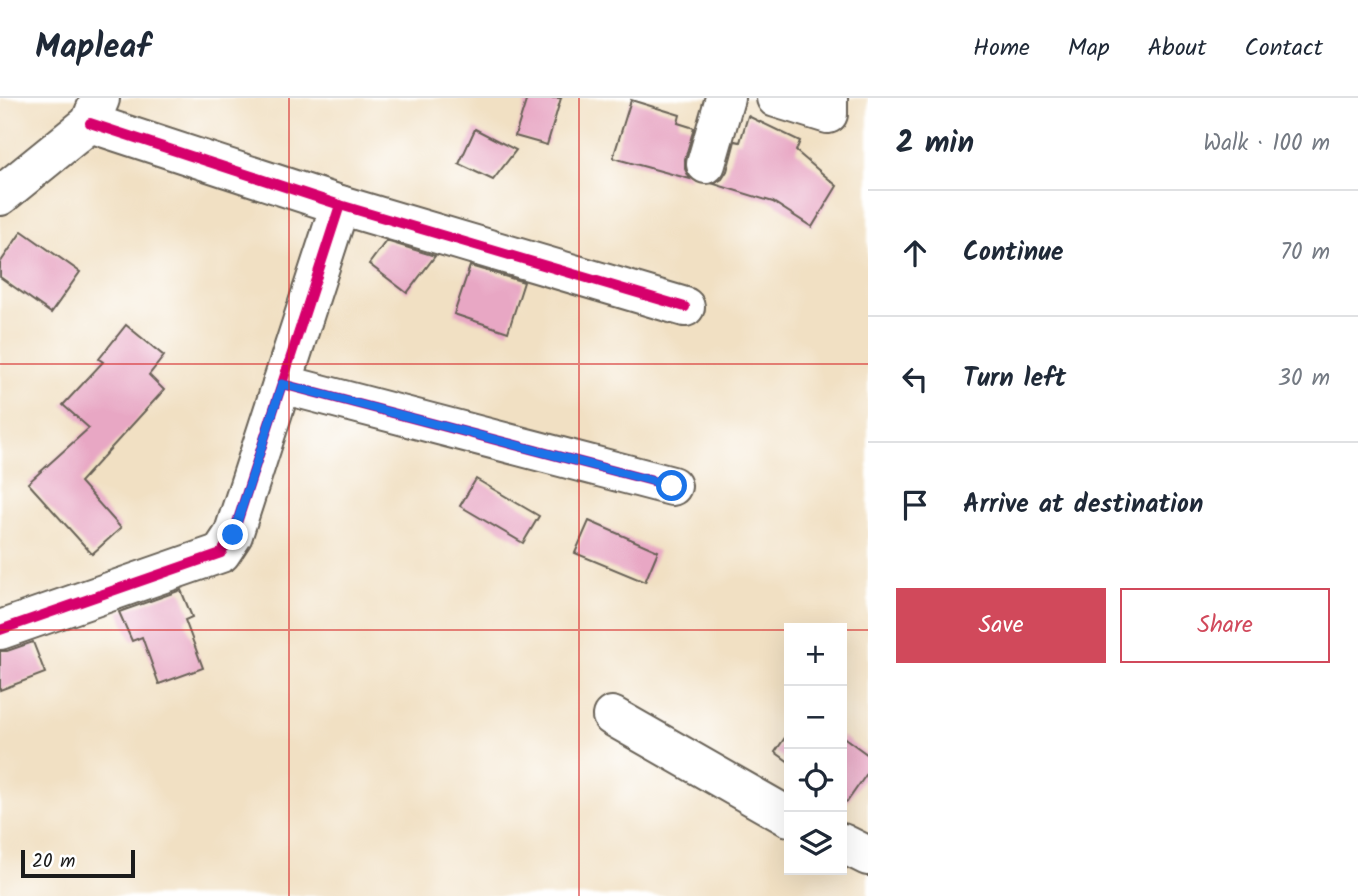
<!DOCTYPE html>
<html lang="en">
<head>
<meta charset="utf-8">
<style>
  :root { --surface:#fff; --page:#f2f2f3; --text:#1f2937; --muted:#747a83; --line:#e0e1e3; --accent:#d1495b }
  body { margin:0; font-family:Kalam,sans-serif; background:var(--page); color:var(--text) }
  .controls { position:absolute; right:21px; bottom:21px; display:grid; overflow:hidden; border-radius:0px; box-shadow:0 7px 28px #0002 }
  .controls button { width:63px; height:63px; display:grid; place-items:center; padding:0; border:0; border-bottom:2px solid var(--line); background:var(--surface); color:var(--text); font:35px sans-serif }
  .scale { position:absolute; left:21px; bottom:18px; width:114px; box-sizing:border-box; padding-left:7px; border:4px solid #1c1c1c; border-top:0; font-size:19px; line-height:24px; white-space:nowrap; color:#1c1c1c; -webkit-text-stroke:5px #fff; paint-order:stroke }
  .stop { position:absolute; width:21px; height:21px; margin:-16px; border:5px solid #1a73e8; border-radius:50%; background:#fff }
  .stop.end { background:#1a73e8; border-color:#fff; box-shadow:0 2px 7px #0008 }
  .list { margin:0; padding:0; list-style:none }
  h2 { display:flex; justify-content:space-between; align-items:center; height:91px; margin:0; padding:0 28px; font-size:30px }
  h2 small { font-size:23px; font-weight:400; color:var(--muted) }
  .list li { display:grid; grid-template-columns:46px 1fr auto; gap:21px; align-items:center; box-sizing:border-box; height:126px; padding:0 28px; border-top:2px solid var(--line) }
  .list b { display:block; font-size:26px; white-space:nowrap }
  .list em { font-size:23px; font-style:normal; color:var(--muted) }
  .actions { display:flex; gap:14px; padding:21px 28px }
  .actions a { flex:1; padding:16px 0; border:2px solid var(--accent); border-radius:0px; text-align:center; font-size:24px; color:var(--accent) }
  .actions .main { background:var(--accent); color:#fff }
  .icon { flex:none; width:38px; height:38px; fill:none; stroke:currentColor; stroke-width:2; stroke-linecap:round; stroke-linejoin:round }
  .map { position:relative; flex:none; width:868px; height:798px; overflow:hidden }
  header { display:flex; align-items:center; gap:42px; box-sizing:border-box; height:98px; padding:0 35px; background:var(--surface); border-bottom:2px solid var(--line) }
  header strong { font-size:33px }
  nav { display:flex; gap:38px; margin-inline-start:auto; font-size:24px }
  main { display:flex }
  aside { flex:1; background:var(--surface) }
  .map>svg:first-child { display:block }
  .building { fill:#e8a7c4 }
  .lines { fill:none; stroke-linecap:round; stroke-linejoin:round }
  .minor-casing { stroke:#676156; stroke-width:42 }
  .minor { stroke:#fff; stroke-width:38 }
  .cycleway-casing { stroke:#fff; stroke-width:15 }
  .cycleway { stroke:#d6006c; stroke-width:10 }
  .route { stroke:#1a73e8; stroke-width:9 }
  .grid { fill:none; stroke:#d62828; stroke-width:2; stroke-opacity:0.55 }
</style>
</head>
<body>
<header>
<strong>Mapleaf</strong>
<nav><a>Home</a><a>Map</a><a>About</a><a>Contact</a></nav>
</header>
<main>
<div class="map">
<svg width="868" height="798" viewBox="0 0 868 798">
  <rect width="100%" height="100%" fill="#fff"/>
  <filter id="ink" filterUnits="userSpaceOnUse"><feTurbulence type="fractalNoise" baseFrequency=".0143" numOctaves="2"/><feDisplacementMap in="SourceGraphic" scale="14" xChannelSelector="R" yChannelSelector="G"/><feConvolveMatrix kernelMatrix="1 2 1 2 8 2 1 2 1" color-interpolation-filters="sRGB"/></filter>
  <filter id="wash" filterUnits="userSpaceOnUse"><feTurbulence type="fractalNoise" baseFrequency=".00686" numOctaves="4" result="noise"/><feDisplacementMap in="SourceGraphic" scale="28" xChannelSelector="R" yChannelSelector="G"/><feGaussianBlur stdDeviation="1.57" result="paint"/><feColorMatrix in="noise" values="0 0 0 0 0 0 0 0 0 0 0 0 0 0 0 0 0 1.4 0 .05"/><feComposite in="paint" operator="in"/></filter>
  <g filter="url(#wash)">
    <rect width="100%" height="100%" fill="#f1e0c3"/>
    <g id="blocks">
      <!-- building -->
      <g class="building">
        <path d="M 527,0 L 561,0 L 547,47 L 515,38 Z"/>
        <path d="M 631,2 L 680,17 L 678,25 L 694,30 L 685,61 L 685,71 L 690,81 L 613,60 Z"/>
        <path d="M 748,18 L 800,43 L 796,53 L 837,88 L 812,129 L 773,104 L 714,86 L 722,81 L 727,73 L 735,43 L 740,44 Z"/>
        <path d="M 475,31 L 516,52 L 493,82 L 459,66 Z"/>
        <path d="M 22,133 L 80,174 L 51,215 L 0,179 L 0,165 Z"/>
        <path d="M 386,143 L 435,158 L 407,195 L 369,166 Z"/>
        <path d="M 470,168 L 524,184 L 508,234 L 454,216 Z"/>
        <path d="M 126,227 L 164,258 L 149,277 L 164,292 L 80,384 L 121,430 L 92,456 L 28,385 L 89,330 L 63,307 L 103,264 L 99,261 Z"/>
        <path d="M 476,381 L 539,418 L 523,445 L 460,408 Z"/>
        <path d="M 589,423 L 658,453 L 645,484 L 575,455 Z"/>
        <path d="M 181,492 L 192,519 L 185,522 L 203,570 L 159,586 L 142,539 L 132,543 L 119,514 Z"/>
        <path d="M 33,544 L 45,575 L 0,592 L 0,553 L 7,553 Z"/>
        <path d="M 789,634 L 789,664 L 775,654 Z"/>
        <path d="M 842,638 L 868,657 L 868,674 L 847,704 L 842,701 Z"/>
      </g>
    </g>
  </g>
  <g filter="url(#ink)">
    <use href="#blocks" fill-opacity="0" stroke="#676156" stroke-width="2"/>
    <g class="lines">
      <!-- minor casing -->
      <g class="minor-casing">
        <g id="minor">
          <path d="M 776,0 L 828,16 L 828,0"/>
          <path d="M 90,25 L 340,107 L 685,209"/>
          <path d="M 706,66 L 725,0"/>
          <path d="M 0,98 L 90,25 L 100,1"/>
          <path d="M 282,286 L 672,388"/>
          <path d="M 0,532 L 221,455 L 233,437 L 340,107"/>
          <path d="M 612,618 L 789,719"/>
          <path d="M 842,745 L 868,758"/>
        </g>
      </g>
      <!-- minor -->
      <use href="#minor" class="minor"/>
      <!-- cycleway casing -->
      <g class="cycleway-casing">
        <g id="cycleway">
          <path d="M 90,25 L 340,107 L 685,209"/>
          <path d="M 282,286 L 672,388"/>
          <path d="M 0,532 L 221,455 L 233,437 L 340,107"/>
        </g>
      </g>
      <!-- cycleway -->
      <use href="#cycleway" class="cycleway"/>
    </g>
  </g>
  <g class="lines" filter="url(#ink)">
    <!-- route -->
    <path class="route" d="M 233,437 L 282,286 L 672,388"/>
  </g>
  <!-- grid -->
  <path class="grid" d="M 289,0 L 289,798M 579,0 L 579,798M 0,266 L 868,266M 0,532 L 789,532M 842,532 L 868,532"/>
</svg>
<div class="controls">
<button>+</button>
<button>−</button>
<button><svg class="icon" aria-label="locate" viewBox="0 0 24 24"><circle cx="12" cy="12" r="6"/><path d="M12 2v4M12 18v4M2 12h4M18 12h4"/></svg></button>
<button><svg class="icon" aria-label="layers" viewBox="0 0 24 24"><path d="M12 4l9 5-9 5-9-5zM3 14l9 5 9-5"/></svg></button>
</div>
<div class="scale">20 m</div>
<div class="stop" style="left:672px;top:388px"></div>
<div class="stop end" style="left:233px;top:437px"></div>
</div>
<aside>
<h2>2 min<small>Walk · 100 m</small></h2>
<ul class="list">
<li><svg class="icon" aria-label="ahead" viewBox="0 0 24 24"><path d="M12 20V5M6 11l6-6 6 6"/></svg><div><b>Continue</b></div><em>70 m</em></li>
<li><svg class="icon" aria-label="left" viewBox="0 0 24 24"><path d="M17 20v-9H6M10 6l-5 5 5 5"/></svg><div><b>Turn left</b></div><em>30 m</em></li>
<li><svg class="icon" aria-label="arrive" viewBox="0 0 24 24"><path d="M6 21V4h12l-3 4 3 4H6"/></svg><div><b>Arrive at destination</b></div></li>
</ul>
<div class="actions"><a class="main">Save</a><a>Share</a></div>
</aside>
</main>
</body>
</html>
